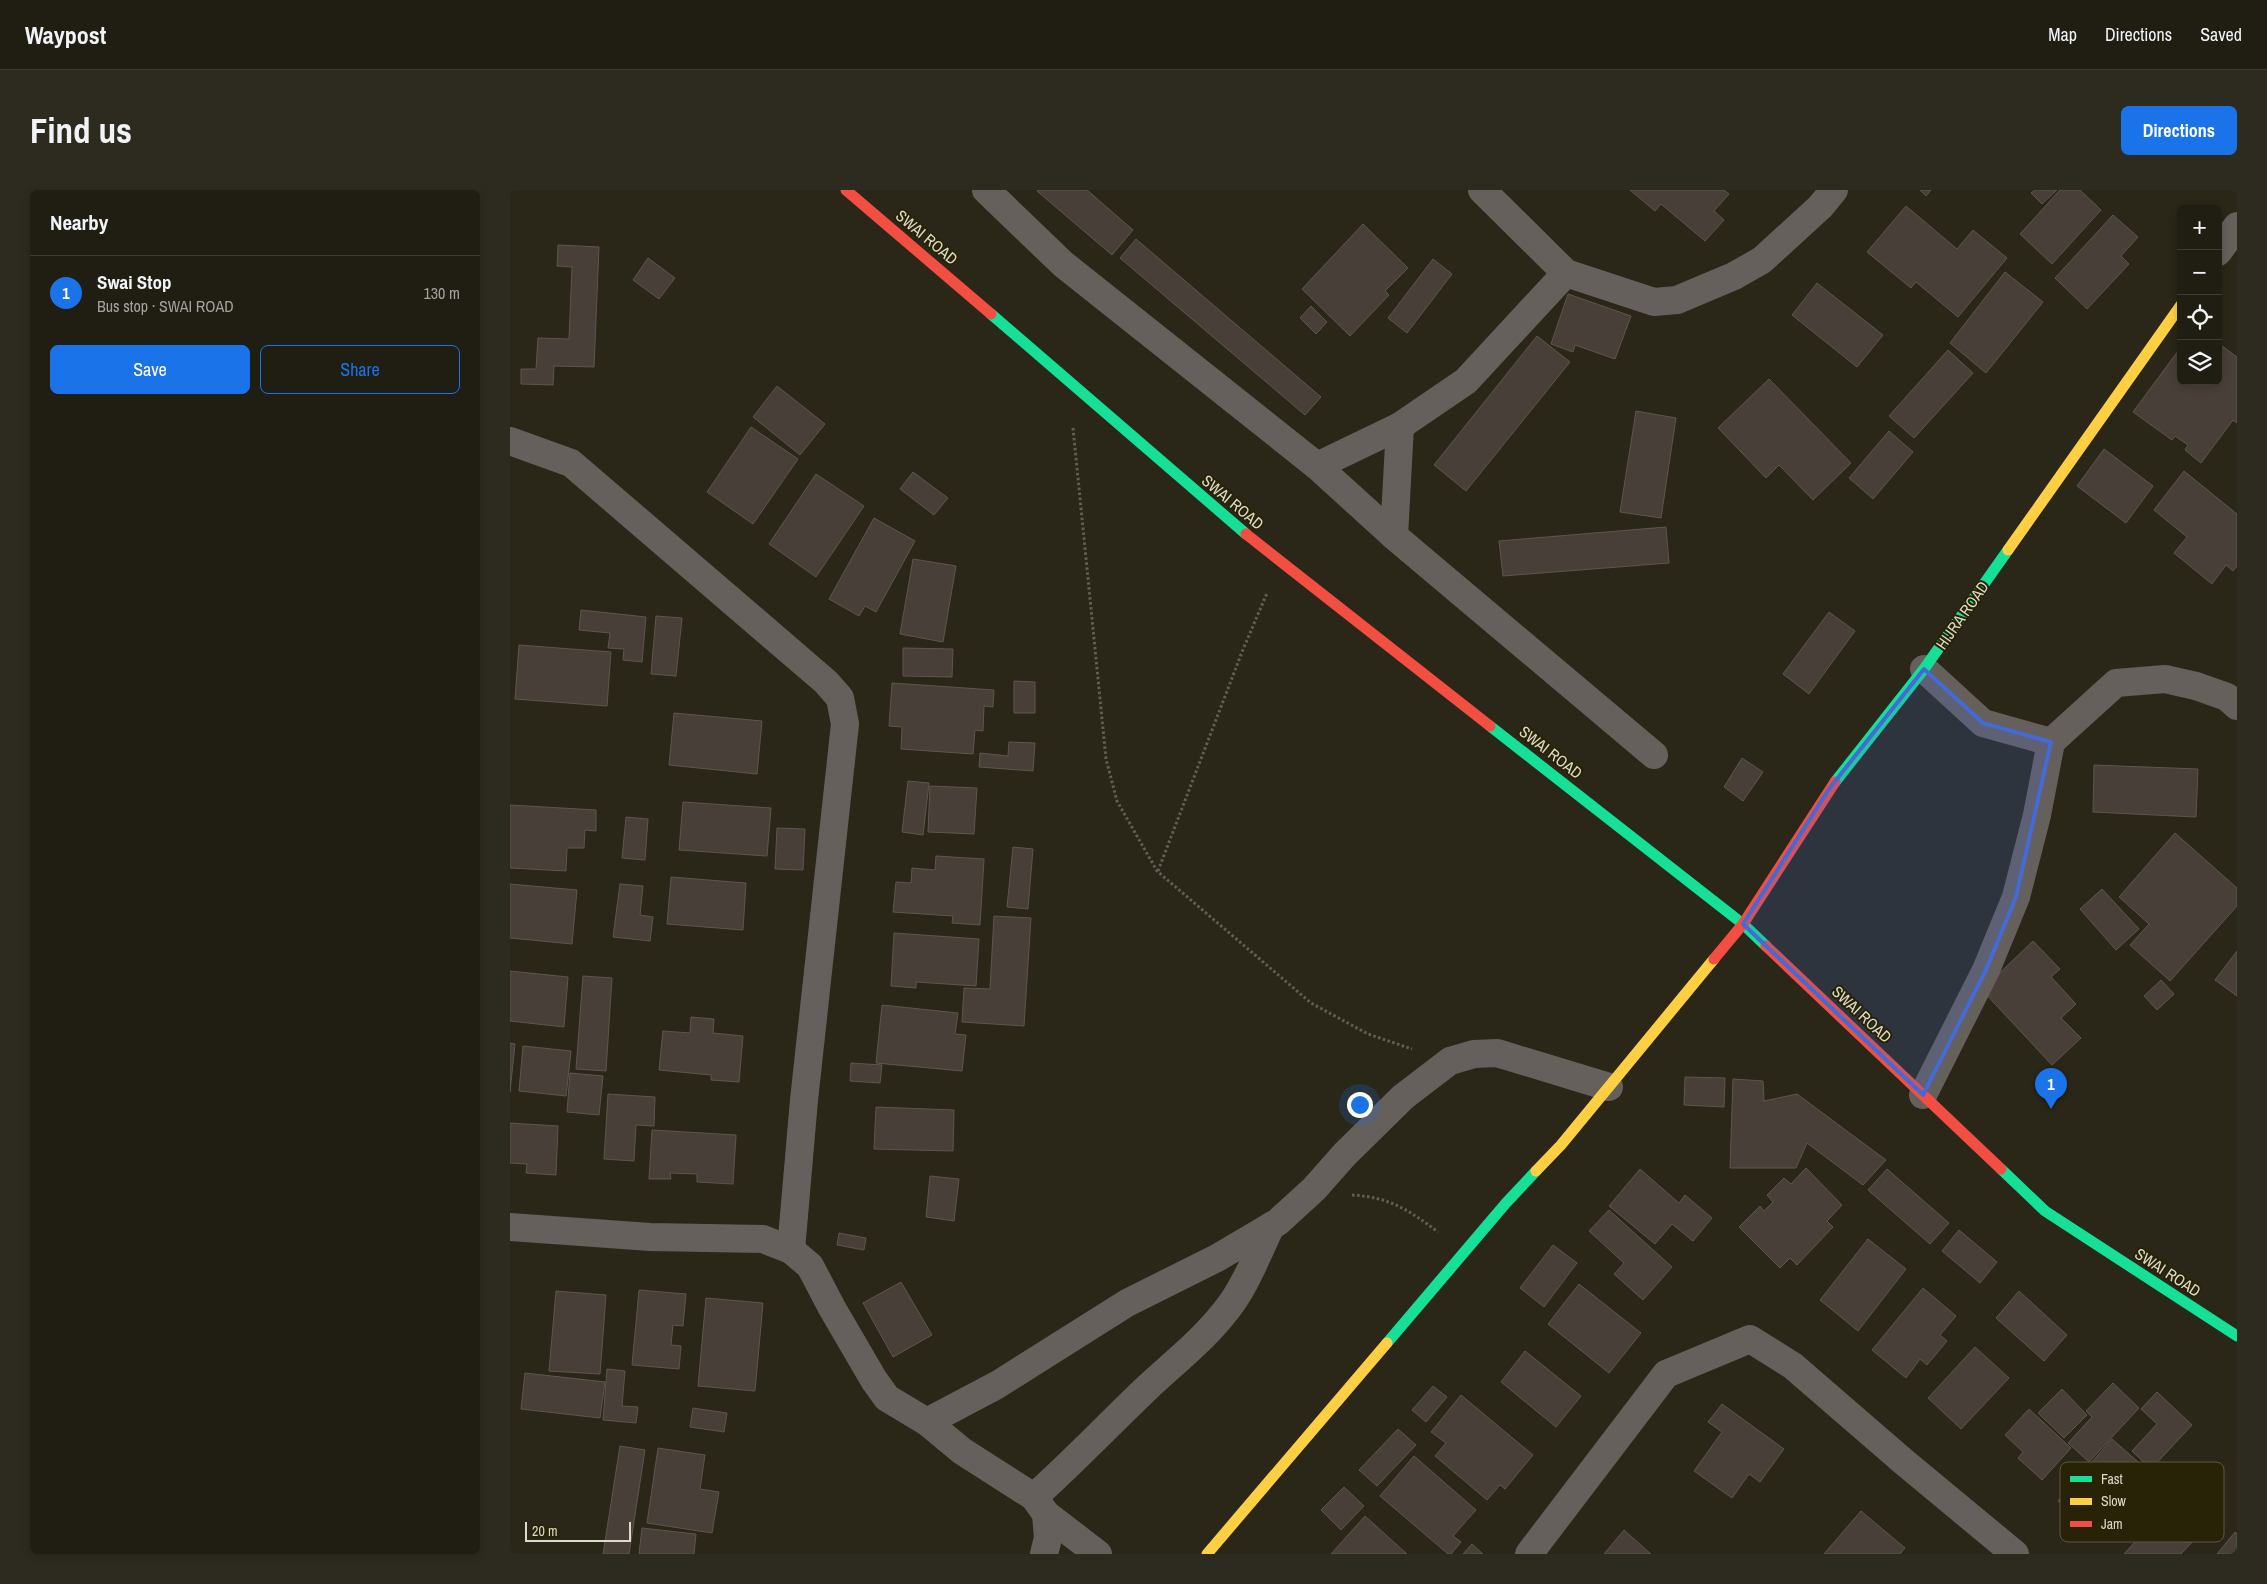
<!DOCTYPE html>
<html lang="en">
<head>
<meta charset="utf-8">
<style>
  :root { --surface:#201d12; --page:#2d2a20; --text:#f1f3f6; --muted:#a2a29f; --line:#3d3b32; --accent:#1a73e8 }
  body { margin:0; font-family:"Archivo Narrow",sans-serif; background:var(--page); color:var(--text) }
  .controls { position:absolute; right:15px; top:15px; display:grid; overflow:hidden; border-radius:8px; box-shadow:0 2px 8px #0003 }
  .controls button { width:45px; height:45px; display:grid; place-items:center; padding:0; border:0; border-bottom:1px solid var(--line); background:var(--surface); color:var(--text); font:25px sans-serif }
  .scale { position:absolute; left:15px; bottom:12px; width:106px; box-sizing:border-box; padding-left:5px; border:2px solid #dcdac9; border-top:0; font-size:14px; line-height:18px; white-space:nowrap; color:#dcdac9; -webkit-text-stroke:4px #282206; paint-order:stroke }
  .you { position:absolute; left:849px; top:914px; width:18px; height:18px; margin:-12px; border:4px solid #fff; border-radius:50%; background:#1a73e8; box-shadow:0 0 0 8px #1a73e833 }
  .badge { display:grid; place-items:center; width:32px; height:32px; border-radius:50%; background:var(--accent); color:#fff; font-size:16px; font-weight:700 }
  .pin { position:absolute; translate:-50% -41px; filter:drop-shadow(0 1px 2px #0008) }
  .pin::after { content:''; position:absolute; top:26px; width:18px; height:15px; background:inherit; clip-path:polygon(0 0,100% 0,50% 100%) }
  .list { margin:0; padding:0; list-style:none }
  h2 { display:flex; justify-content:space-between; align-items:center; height:65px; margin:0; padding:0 20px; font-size:21px }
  h2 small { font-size:16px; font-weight:400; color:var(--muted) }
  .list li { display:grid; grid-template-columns:32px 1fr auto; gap:15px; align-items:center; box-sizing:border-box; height:75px; padding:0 20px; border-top:1px solid var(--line) }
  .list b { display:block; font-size:19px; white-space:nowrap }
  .list p { margin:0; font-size:16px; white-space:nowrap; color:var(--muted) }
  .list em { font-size:16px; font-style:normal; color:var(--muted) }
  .actions { display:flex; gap:10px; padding:15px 20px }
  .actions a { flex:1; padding:11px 0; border:1px solid var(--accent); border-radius:8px; text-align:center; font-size:18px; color:var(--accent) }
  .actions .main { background:var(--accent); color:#fff }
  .icon { flex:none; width:28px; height:28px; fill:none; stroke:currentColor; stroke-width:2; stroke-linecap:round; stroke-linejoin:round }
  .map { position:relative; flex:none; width:1727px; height:1364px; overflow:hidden; border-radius:8px }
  header { display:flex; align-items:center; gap:30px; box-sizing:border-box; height:70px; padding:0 25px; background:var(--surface); border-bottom:1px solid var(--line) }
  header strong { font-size:24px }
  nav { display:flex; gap:28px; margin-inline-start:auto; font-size:18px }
  .intro { display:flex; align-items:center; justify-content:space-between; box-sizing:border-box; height:120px; padding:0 30px }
  h1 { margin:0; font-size:35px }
  .button { padding:12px 22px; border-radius:8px; background:var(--accent); color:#fff; font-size:18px; font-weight:700 }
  main { display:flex; gap:30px; padding:0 30px }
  aside { flex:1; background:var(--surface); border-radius:8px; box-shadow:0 2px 8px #0003 }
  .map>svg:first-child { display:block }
  .building { fill:#484038; stroke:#5e564e }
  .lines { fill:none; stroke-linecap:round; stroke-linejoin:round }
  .path { stroke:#625e57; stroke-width:3; stroke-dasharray:2.5 2.5; stroke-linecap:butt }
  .street { stroke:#66605c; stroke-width:28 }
  .fast { stroke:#16e098; stroke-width:11 }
  .slow { stroke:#ffcf43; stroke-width:11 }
  .jam { stroke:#f24e42; stroke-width:11 }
  .marked { fill:#436ad5; fill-opacity:0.2; stroke:#436ad5; stroke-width:4; stroke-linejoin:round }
  .labels { text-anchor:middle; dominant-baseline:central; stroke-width:4; stroke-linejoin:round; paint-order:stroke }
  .street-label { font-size:16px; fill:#dcdac9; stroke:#282206 }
  .key { fill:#282206; stroke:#5e5940; stroke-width:1 }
  .key-label { font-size:14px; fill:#dcdac9 }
</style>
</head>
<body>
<header>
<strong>Waypost</strong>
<nav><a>Map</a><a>Directions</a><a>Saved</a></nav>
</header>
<div class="intro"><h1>Find us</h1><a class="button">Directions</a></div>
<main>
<aside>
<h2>Nearby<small></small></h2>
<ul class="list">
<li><span class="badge">1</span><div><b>Swai Stop</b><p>Bus stop · SWAI ROAD</p></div><em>130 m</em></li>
</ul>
<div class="actions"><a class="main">Save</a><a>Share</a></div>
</aside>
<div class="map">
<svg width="1727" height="1364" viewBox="0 0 1727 1364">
  <rect width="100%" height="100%" fill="#2a2718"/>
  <!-- building -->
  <g class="building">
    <path d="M 528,0 L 577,0 L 623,40 L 602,65 L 527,1 Z"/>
    <path d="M 1120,0 L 1214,0 L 1219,4 L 1204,21 L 1214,30 L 1195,51 L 1151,14 L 1145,21 Z"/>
    <path d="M 1410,0 L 1421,0 L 1416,6 Z"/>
    <path d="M 1525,0 L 1547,0 L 1532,14 L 1521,3 Z"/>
    <path d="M 1550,0 L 1570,0 L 1591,20 L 1542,74 L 1510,44 Z"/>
    <path d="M 1396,16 L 1447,59 L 1463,40 L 1497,68 L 1448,127 L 1406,92 L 1401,98 L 1357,62 Z"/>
    <path d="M 1603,25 L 1628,47 L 1611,66 L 1619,74 L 1577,119 L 1545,88 Z"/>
    <path d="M 853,34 L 898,78 L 875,101 L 879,105 L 840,146 L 792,99 Z"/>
    <path d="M 626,49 L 811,207 L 795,225 L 610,68 Z"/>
    <path d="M 48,55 L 89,57 L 84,177 L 44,176 L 43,195 L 11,194 L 11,179 L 26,179 L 28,148 L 59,149 L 62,77 L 47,76 Z"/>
    <path d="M 138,68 L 165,88 L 149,109 L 123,90 Z"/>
    <path d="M 923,69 L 942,84 L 897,143 L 878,128 Z"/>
    <path d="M 1495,82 L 1533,112 L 1476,183 L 1440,153 Z"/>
    <path d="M 1307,93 L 1373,145 L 1347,177 L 1282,125 Z"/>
    <path d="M 1058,104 L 1121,126 L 1105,169 L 1065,155 L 1063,162 L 1041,154 Z"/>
    <path d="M 801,116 L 817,132 L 806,144 L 790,128 Z"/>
    <path d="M 1027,146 L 1060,172 L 956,301 L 924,275 Z"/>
    <path d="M 1708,153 L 1727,167 L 1727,233 L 1723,230 L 1691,273 L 1675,260 L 1678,255 L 1665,246 L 1662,250 L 1623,222 L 1671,157 L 1671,191 L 1708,191 Z"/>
    <path d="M 1438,160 L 1463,183 L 1404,248 L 1379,226 Z"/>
    <path d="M 1259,189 L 1341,273 L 1303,310 L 1269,275 L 1256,288 L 1208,238 Z"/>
    <path d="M 267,196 L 315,234 L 290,265 L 243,227 Z"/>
    <path d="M 1126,221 L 1166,228 L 1151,328 L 1110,322 Z"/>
    <path d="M 241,237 L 288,269 L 243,334 L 197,302 Z"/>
    <path d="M 1379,241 L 1403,262 L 1363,309 L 1339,288 Z"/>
    <path d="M 1594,259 L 1643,296 L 1616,333 L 1567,296 Z"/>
    <path d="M 1674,281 L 1727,324 L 1727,376 L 1723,381 L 1716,375 L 1702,394 L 1664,363 L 1677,347 L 1644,320 Z"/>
    <path d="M 403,282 L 438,308 L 424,325 L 390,299 Z"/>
    <path d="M 306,284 L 354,316 L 306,387 L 259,354 Z"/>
    <path d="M 364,328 L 405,351 L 366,422 L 355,416 L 349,426 L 319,409 Z"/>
    <path d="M 1156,337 L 1159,373 L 993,386 L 989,351 Z"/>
    <path d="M 403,369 L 446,376 L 433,452 L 390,444 Z"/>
    <path d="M 71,420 L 136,427 L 132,472 L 113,470 L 114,459 L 98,458 L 100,443 L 69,440 Z"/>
    <path d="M 1319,422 L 1345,441 L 1299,504 L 1273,484 Z"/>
    <path d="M 146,426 L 172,428 L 166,486 L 141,484 Z"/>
    <path d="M 9,455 L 101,462 L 97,516 L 5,509 Z"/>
    <path d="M 393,458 L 443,459 L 442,487 L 393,486 Z"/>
    <path d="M 504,491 L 525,492 L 525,523 L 504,523 Z"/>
    <path d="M 382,493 L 484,500 L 483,517 L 474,516 L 473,541 L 465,540 L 463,564 L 391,559 L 392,537 L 379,536 Z"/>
    <path d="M 164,523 L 252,531 L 247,584 L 159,575 Z"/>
    <path d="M 499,552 L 525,553 L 523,581 L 469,577 L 470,563 L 498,566 Z"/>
    <path d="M 1232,568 L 1253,582 L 1233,611 L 1214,597 Z"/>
    <path d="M 1584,575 L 1688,579 L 1686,627 L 1583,622 Z"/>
    <path d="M 398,591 L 419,593 L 413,645 L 392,642 Z"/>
    <path d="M 420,596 L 467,598 L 464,644 L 418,642 Z"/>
    <path d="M 173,612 L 261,618 L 257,666 L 169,660 Z"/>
    <path d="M 0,615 L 86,620 L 86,641 L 75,640 L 74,658 L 57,658 L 56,681 L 0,678 Z"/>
    <path d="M 116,627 L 138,629 L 135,670 L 112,668 Z"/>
    <path d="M 267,638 L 295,639 L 293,680 L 265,679 Z"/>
    <path d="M 1665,643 L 1727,698 L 1727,716 L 1660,791 L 1620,755 L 1639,734 L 1609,707 Z"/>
    <path d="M 503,657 L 523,659 L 518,719 L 497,717 Z"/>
    <path d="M 426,666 L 474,669 L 470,735 L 442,733 L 443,726 L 383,722 L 386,692 L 401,693 L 402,678 L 425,680 Z"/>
    <path d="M 161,687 L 236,693 L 233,740 L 157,734 Z"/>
    <path d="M 0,694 L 67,700 L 62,754 L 0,748 Z"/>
    <path d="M 110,694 L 133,696 L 130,725 L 143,727 L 140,751 L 103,747 Z"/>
    <path d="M 1592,699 L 1629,739 L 1606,760 L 1570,719 Z"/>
    <path d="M 484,726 L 521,728 L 514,836 L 452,832 L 454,798 L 480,799 Z"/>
    <path d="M 384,743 L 469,749 L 466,796 L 406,792 L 406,798 L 381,796 Z"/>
    <path d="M 1523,751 L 1550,779 L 1541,787 L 1566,814 L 1551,828 L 1571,848 L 1542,875 L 1472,800 Z"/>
    <path d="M 1727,761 L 1727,806 L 1705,790 Z"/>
    <path d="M 0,781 L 58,787 L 54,837 L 0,831 Z"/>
    <path d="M 73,786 L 102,788 L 96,881 L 66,879 Z"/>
    <path d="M 1651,790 L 1664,804 L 1647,820 L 1634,806 Z"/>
    <path d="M 372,815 L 448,823 L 445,844 L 456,845 L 452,881 L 366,873 Z"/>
    <path d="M 181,827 L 204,829 L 203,843 L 233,846 L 229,892 L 201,890 L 201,885 L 149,880 L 153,841 L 180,843 Z"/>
    <path d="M 0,853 L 5,854 L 0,902 Z"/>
    <path d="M 13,856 L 61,861 L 56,906 L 9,901 Z"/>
    <path d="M 341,873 L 372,875 L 370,893 L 340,891 Z"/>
    <path d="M 60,883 L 93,886 L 89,925 L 57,922 Z"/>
    <path d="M 1175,887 L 1215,888 L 1214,917 L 1174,915 Z"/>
    <path d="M 1223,889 L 1253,891 L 1254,911 L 1287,904 L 1376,970 L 1353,995 L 1297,953 L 1286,978 L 1220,978 Z"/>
    <path d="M 98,904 L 145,907 L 144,936 L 126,935 L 124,971 L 94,969 Z"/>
    <path d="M 366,917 L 444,920 L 443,961 L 364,959 Z"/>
    <path d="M 0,933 L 48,936 L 46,985 L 16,983 L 17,974 L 0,973 Z"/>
    <path d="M 142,940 L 226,945 L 223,994 L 187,992 L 187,984 L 160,983 L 161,989 L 139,989 Z"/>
    <path d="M 1296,978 L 1332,1015 L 1317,1031 L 1323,1037 L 1287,1075 L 1280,1068 L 1270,1078 L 1229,1037 L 1250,1016 L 1254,1021 L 1263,1012 L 1257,1005 L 1274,988 L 1281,994 Z"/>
    <path d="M 1130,979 L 1169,1013 L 1175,1005 L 1202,1028 L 1183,1051 L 1162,1034 L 1145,1054 L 1099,1016 Z"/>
    <path d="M 1377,979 L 1439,1033 L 1420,1054 L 1358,1000 Z"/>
    <path d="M 420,986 L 449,989 L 444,1031 L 416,1027 Z"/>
    <path d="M 1099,1020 L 1162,1077 L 1133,1110 L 1104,1084 L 1114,1073 L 1079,1041 Z"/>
    <path d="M 1449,1040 L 1487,1072 L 1470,1093 L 1432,1061 Z"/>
    <path d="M 329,1043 L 356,1048 L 354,1060 L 327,1055 Z"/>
    <path d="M 1358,1049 L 1396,1079 L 1348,1141 L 1310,1110 Z"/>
    <path d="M 1043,1055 L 1067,1073 L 1034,1117 L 1010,1098 Z"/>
    <path d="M 391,1092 L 422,1145 L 383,1167 L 353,1113 Z"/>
    <path d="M 1069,1094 L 1131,1143 L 1099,1183 L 1038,1134 Z"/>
    <path d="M 1413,1098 L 1446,1126 L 1430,1145 L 1437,1151 L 1417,1175 L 1410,1169 L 1396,1188 L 1362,1160 Z"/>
    <path d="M 129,1100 L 176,1104 L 173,1136 L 163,1135 L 161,1155 L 171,1156 L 169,1179 L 122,1175 Z"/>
    <path d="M 46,1101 L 96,1105 L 90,1184 L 39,1181 Z"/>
    <path d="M 1509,1101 L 1557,1145 L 1534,1171 L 1486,1128 Z"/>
    <path d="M 196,1108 L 253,1113 L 245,1201 L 188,1196 Z"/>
    <path d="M 1465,1157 L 1499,1188 L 1451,1239 L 1418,1208 Z"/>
    <path d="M 1015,1161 L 1071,1206 L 1046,1237 L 991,1192 Z"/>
    <path d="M 97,1179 L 115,1181 L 112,1216 L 128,1217 L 126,1233 L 93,1230 Z"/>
    <path d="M 15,1183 L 95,1192 L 90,1228 L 11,1219 Z"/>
    <path d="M 1603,1193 L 1629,1218 L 1579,1272 L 1558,1253 L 1582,1227 L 1576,1221 Z"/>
    <path d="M 923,1196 L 937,1207 L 916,1232 L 902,1220 Z"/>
    <path d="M 1552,1199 L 1577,1225 L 1554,1248 L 1528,1223 Z"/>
    <path d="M 1647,1202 L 1682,1235 L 1641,1279 L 1622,1261 L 1647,1234 L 1631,1219 Z"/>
    <path d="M 951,1205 L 1023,1265 L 995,1299 L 990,1295 L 977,1310 L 925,1266 L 936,1253 L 921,1242 Z"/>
    <path d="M 1212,1214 L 1274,1259 L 1250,1292 L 1239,1284 L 1222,1308 L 1184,1281 L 1212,1242 L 1198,1232 Z"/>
    <path d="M 183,1218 L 217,1223 L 214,1242 L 180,1237 Z"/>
    <path d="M 1519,1219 L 1561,1258 L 1532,1290 L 1508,1268 L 1513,1262 L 1495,1245 Z"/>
    <path d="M 888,1239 L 906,1255 L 867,1296 L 849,1280 Z"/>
    <path d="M 1602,1249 L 1636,1279 L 1581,1341 L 1548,1311 Z"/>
    <path d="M 110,1256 L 135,1260 L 119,1364 L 93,1364 Z"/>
    <path d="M 148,1258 L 195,1265 L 190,1299 L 209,1302 L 202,1343 L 137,1333 Z"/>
    <path d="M 904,1266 L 966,1320 L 943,1346 L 951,1352 L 941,1364 L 938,1364 L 870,1306 Z"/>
    <path d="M 1681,1291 L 1712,1320 L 1671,1364 L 1614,1364 Z"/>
    <path d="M 834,1297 L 854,1316 L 831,1340 L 811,1320 Z"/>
    <path d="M 1351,1321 L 1395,1358 L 1390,1364 L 1314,1364 Z"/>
    <path d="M 855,1326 L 897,1364 L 821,1364 Z"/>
    <path d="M 132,1338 L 186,1344 L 184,1364 L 129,1364 Z"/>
    <path d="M 1114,1340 L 1141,1364 L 1094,1364 Z"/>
    <path d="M 1725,1342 L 1727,1344 L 1727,1364 L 1707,1364 Z"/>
    <path d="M 962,1354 L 973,1364 L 953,1364 Z"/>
  </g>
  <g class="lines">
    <!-- path -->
    <g class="path">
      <path d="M 563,238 L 596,569 L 607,611 L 647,681 L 801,813 L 858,844 L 902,859"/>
      <path d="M 648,681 L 732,462 L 757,403"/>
      <path d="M 842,1005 C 879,1007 899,1020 928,1042"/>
    </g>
    <!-- street -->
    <g class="street">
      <path d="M 476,0 L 553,74 L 807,276 L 884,346 L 1144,565"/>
      <path d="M 972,0 L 1056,83"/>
      <path d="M 1708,62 L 1727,36"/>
      <path d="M 0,251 L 61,273 L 316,492 L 330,508 L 335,534 L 294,910 L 281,1060"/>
      <path d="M 807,276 L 890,236 L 956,191 L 1056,83 L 1144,112 L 1167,110 L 1224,86 L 1252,70 L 1310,17 L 1324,0"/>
      <path d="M 884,346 L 890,236"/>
      <path d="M 1414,479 L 1473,533 L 1541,552"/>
      <path d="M 1413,905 L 1476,780 L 1506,707 L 1527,625 L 1541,552 L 1606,493 L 1655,489 L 1686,496 L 1717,507 L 1727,516"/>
      <path d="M 0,1037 L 140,1047 L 253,1049 L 281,1060 L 300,1076 L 322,1118 L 364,1190 L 377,1208 L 417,1232 L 452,1261 L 524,1307 L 536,1324 L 538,1348 L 534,1364"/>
      <path d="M 417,1232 L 487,1195 L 617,1113 L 707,1068 L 768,1032 L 804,999 L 835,964 L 893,907 L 940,871 L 964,864 L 987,863 L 1099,897"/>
      <path d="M 524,1307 C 563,1272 600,1233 638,1197 C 667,1170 698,1146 721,1114 C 737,1092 749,1061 761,1036"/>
      <path d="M 536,1324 L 588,1364"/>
      <path d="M 1019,1364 L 1156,1184 L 1240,1149 L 1283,1176 L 1394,1272 L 1505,1364"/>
    </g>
    <!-- fast -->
    <g class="fast">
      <path d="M 481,124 L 736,344"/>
      <path d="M 980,536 L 1233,734 L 1256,756"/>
      <path d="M 1325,592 L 1414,479 L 1498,360"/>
      <path d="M 1491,979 L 1535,1021 L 1727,1146"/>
      <path d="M 877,1153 L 996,1013 L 1026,981"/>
    </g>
    <!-- slow -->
    <g class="slow">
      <path d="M 1498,360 L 1671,115"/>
      <path d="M 1026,981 L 1051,955 L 1204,769"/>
      <path d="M 697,1364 L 877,1153"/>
    </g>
    <!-- jam -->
    <g class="jam">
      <path d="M 336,0 L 481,124"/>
      <path d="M 736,344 L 980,536"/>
      <path d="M 1256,756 L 1491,979"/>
      <path d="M 1204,769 L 1233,734 L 1325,592"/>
    </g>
  </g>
  <!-- marked area -->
  <path class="marked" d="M 1414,479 L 1473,533 L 1541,552 L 1506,707 L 1476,780 L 1413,905 L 1233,734 L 1319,599 Z"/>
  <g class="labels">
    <!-- street labels -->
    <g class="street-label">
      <text transform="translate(417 47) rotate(40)">SWAI ROAD</text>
      <text transform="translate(723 312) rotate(40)">SWAI ROAD</text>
      <text transform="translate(1452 425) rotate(-55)">HIJRA ROAD</text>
      <text transform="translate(1041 562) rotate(38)">SWAI ROAD</text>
      <text transform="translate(1352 824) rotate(43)">SWAI ROAD</text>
      <text transform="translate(1658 1082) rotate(33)">SWAI ROAD</text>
    </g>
  </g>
  <!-- legend -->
  <rect x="1550" y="1272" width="164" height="80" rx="8" class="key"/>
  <rect x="1560" y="1286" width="22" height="6" fill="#16e098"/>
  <rect x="1560" y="1308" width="22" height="7" fill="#ffcf43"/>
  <rect x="1560" y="1331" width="22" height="6" fill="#f24e42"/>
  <g class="key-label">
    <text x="1591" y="1294">Fast</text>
    <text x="1591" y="1316">Slow</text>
    <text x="1591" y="1339">Jam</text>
  </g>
</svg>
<div class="controls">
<button>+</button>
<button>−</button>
<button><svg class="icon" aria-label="locate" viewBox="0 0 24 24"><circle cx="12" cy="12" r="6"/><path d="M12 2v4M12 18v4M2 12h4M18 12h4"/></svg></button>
<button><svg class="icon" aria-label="layers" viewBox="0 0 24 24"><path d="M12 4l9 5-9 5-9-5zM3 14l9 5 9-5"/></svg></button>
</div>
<div class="scale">20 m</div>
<div class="you"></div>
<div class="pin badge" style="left:1541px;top:919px">1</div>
</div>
</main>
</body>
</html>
